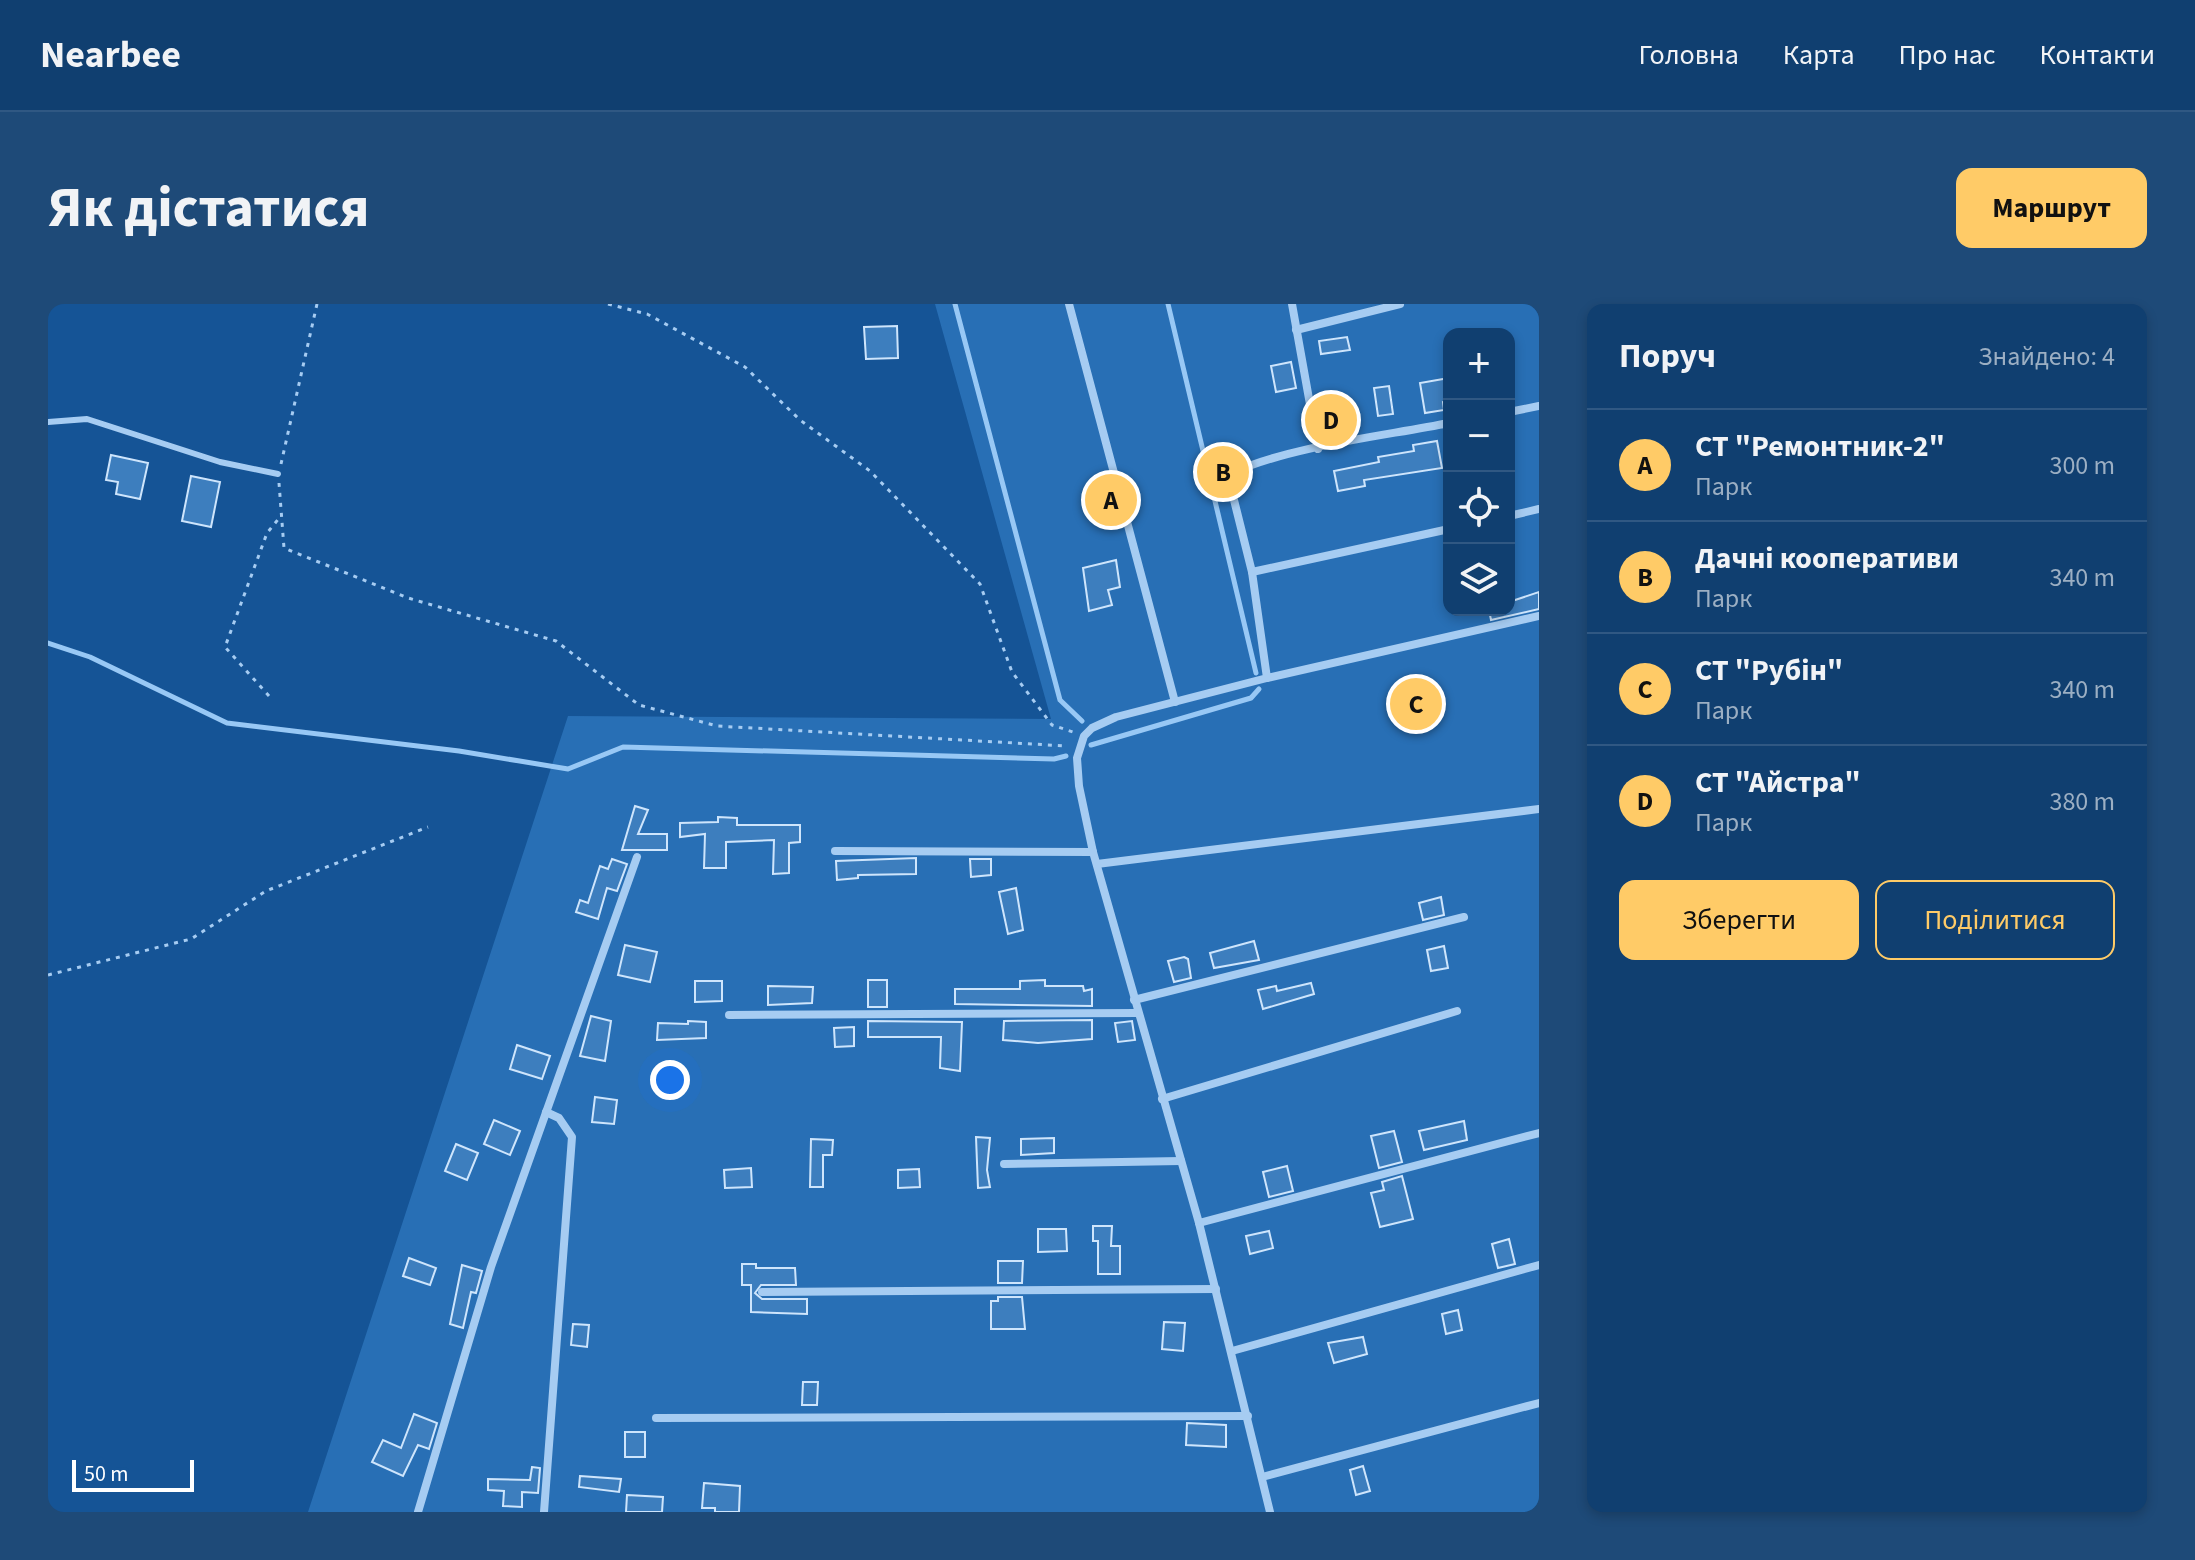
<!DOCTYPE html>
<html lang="uk">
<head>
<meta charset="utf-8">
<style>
  :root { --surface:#103f70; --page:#1e4a78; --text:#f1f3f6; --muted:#9cafc3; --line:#305883; --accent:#ffcb67 }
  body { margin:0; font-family:"Source Sans 3",sans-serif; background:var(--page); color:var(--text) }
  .controls { position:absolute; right:24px; top:24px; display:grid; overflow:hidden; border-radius:16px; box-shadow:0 4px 12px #0003 }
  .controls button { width:72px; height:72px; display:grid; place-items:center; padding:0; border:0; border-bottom:2px solid var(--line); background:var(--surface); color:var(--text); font:40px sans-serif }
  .scale { position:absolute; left:24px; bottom:20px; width:122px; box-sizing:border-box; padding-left:8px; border:4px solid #fff; border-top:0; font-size:22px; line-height:28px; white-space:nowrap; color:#fff; -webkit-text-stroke:6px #155496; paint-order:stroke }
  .you { position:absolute; left:622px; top:776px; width:28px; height:28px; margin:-20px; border:6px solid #fff; border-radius:50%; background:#1a73e8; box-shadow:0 0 0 12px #1a73e833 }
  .badge { display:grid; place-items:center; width:52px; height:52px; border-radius:50%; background:var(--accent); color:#111; font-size:26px; font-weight:700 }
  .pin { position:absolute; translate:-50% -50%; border:4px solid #fff; box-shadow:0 2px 8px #0006 }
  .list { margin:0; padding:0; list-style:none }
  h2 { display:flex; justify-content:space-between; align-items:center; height:104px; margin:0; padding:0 32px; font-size:34px }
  h2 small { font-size:26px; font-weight:400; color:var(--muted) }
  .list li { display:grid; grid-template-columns:52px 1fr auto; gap:24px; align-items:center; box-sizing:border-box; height:112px; padding:0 32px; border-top:2px solid var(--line) }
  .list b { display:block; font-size:30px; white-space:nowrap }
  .list p { margin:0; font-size:26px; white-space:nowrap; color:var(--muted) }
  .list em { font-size:26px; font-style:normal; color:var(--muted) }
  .actions { display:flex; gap:16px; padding:24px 32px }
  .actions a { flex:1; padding:18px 0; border:2px solid var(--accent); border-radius:16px; text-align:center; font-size:28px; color:var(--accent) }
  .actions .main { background:var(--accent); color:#111 }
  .icon { flex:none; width:44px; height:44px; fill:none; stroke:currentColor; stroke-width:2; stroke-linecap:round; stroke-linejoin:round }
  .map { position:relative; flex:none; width:1491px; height:1208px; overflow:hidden; border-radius:16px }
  header { display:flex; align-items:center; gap:48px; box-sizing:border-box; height:112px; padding:0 40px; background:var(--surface); border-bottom:2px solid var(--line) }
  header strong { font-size:38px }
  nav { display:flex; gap:44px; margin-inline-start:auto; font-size:28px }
  .intro { display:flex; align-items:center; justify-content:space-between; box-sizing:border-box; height:192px; padding:0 48px }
  h1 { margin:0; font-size:56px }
  .button { padding:20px 36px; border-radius:16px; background:var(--accent); color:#111; font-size:28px; font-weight:700 }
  main { display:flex; gap:48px; padding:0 48px }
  aside { flex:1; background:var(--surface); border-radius:16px; box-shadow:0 4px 12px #0003 }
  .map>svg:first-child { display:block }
  .green { fill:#286fb5; fill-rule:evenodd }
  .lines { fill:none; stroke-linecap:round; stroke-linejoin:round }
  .stream { stroke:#98c8f5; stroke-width:5 }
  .building { fill:#3d7ebe; stroke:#cee5fc; stroke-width:2 }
  .path { stroke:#a6ccf2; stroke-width:3; stroke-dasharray:4 6; stroke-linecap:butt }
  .lane { stroke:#a6ccf2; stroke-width:6 }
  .street { stroke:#a6ccf2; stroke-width:8 }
</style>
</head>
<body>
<header>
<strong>Nearbee</strong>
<nav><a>Головна</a><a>Карта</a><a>Про нас</a><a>Контакти</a></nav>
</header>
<div class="intro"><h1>Як дістатися</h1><a class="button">Маршрут</a></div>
<main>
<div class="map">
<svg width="1491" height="1208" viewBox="0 0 1491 1208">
  <rect width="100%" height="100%" fill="#155496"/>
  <!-- green -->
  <path class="green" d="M 887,0 L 1491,0 L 1491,1208 L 260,1208 L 520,412 L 1003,415 ZM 1401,30 L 1461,30 L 1461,306 L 1401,306 Z"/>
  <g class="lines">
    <!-- stream -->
    <g class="stream">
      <path d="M 907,0 L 1012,396 L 1034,417"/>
      <path d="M 1120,0 L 1208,369"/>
      <path d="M 0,339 L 42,353 L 179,419 L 411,447 L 520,465 L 575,443 L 1006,455 L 1018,452"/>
      <path d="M 1043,441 L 1203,394 L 1211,385"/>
    </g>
  </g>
  <!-- building -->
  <g class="building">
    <path d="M 849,22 L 850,54 L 818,55 L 816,23 Z"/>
    <path d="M 1299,33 L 1302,46 L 1273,50 L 1271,37 Z"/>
    <path d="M 1243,58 L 1248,84 L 1228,88 L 1223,62 Z"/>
    <path d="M 1401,74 L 1401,97 L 1395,98 L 1396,106 L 1377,109 L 1372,79 Z"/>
    <path d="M 1341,82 L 1345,110 L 1330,112 L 1326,84 Z"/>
    <path d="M 1389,137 L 1394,164 L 1316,176 L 1317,182 L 1290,187 L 1286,167 L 1331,158 L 1330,153 L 1366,147 L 1365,141 Z"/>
    <path d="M 63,151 L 100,159 L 92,195 L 68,190 L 70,178 L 58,176 Z"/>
    <path d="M 143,172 L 172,178 L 163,223 L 134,217 Z"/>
    <path d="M 1068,256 L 1072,283 L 1060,286 L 1064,301 L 1041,307 L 1035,264 Z"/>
    <path d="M 1491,288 L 1491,305 L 1443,316 L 1441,306 L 1461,306 L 1461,298 Z"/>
    <path d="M 587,502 L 600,506 L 590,530 L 619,530 L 619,546 L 574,546 Z"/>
    <path d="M 670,513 L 689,514 L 689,521 L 752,521 L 752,538 L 741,539 L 741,569 L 725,570 L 726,536 L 678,538 L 678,564 L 656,564 L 657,530 L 632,533 L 632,519 L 670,518 Z"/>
    <path d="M 868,554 L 868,570 L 810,571 L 810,574 L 789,576 L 788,557 Z"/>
    <path d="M 564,555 L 579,560 L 569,587 L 559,584 L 550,615 L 528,608 L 532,596 L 540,599 L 552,562 L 560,565 Z"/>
    <path d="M 922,555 L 943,555 L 943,571 L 923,573 Z"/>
    <path d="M 968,584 L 975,626 L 960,630 L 951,588 Z"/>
    <path d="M 1393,593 L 1396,611 L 1375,616 L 1371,599 Z"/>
    <path d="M 1206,637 L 1211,656 L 1166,664 L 1162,649 Z"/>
    <path d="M 577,641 L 609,648 L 602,678 L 570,671 Z"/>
    <path d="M 1396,642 L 1400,664 L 1383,667 L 1379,646 Z"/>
    <path d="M 1136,653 L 1140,655 L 1143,674 L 1126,678 L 1120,657 Z"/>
    <rect x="820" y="676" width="19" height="27"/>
    <path d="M 997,676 L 997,682 L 1035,682 L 1036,687 L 1044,685 L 1044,702 L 907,700 L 907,685 L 972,685 L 972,677 Z"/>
    <path d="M 647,677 L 674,677 L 674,697 L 647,698 Z"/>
    <path d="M 1263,679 L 1266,690 L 1215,705 L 1210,686 L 1228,682 L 1229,687 Z"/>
    <path d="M 720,682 L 765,683 L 764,699 L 720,701 Z"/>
    <path d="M 543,712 L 563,717 L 557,757 L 532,752 Z"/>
    <path d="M 1044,716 L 1044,735 L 990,739 L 955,736 L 956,717 Z"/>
    <path d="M 640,717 L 658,718 L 658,734 L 609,736 L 610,719 L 640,720 Z"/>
    <path d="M 820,717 L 914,718 L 912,767 L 892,764 L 893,733 L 820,733 Z"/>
    <path d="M 1084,717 L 1087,736 L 1070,738 L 1067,719 Z"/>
    <path d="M 806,723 L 806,742 L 787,743 L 786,724 Z"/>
    <path d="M 469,741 L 502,752 L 494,775 L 462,765 Z"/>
    <path d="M 547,793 L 569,796 L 566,820 L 544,818 Z"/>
    <path d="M 446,816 L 472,827 L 462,851 L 436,840 Z"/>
    <path d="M 1416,817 L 1419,836 L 1376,846 L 1371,827 Z"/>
    <path d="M 1346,827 L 1354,858 L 1331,864 L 1323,832 Z"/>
    <path d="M 928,833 L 942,834 L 939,866 L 942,883 L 930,884 Z"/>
    <path d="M 1006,834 L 1006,849 L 973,851 L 973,835 Z"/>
    <path d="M 763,835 L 785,836 L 784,851 L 775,851 L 775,883 L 762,883 Z"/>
    <path d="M 408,840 L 430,849 L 419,876 L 397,867 Z"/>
    <path d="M 1239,862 L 1245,887 L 1221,893 L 1215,868 Z"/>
    <path d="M 703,864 L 704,883 L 677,884 L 676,866 Z"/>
    <path d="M 871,865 L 872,883 L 850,884 L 850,866 Z"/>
    <path d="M 1354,872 L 1365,915 L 1332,923 L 1323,889 L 1336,886 L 1334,878 Z"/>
    <path d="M 1045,922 L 1064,922 L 1063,942 L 1072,942 L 1072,970 L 1050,970 L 1050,937 L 1045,937 Z"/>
    <path d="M 990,925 L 1018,925 L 1019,947 L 990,948 Z"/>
    <path d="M 1221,927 L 1225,944 L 1202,950 L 1198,932 Z"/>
    <path d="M 1461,935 L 1467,960 L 1450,964 L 1444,940 Z"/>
    <path d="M 361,954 L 388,964 L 382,981 L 355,972 Z"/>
    <path d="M 950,957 L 975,957 L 974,979 L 950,979 Z"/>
    <path d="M 694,960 L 708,960 L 708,964 L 747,964 L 748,981 L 713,981 L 707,989 L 714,995 L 759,995 L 759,1010 L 703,1008 L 703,981 L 694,981 Z"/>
    <path d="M 414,961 L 434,967 L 428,989 L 423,988 L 415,1024 L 402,1020 Z"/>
    <path d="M 950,993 L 974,993 L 977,1025 L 943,1025 L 943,997 L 950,997 Z"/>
    <path d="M 1410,1006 L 1414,1026 L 1398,1030 L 1394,1010 Z"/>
    <path d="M 1116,1018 L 1137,1019 L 1135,1047 L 1114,1045 Z"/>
    <path d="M 525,1020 L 541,1021 L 539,1043 L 523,1041 Z"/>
    <path d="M 1315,1033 L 1319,1050 L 1286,1059 L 1280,1039 Z"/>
    <path d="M 755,1078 L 770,1078 L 769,1101 L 754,1101 Z"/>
    <path d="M 366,1110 L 389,1119 L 381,1145 L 370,1141 L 355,1172 L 324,1158 L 335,1136 L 353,1144 Z"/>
    <path d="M 1139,1119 L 1178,1121 L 1178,1143 L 1138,1141 Z"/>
    <rect x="577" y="1128" width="20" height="25"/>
    <path d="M 1315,1162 L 1322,1187 L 1308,1191 L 1302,1166 Z"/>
    <path d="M 484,1163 L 492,1164 L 490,1189 L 474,1188 L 474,1203 L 455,1202 L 456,1187 L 440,1186 L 440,1175 L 482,1176 Z"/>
    <path d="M 532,1172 L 573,1175 L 571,1188 L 531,1183 Z"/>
    <path d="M 656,1179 L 692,1182 L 691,1208 L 667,1208 L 667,1204 L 654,1204 Z"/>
    <path d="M 579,1191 L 615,1193 L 614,1208 L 578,1208 Z"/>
  </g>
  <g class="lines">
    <!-- path -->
    <g class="path">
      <path d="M 560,0 L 599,10 L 697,63 L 752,116 L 822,167 L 932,280 L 964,368 L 1004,421 L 1025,428"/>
      <path d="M 233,160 L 269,0"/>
      <path d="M 231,179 L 236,244 L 360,294 L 508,337 L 591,401 L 669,422 L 1019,442"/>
      <path d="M 221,392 L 177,343 L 219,229 L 232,213"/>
      <path d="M 0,671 L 143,635 L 218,587 L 380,523"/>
    </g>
    <!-- lane -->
    <path class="lane" d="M 0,118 L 39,115 L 172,158 L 230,170"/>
    <!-- street -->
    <g class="street">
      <path d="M 1021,0 L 1127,398"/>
      <path d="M 1244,0 L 1270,145"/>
      <path d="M 1248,26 L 1352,0"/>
      <path d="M 1461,108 L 1491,102"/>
      <path d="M 1461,212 L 1491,205"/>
      <path d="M 1204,268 L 1183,184 L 1184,169 C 1243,142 1336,132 1401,119"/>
      <path d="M 1219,374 L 1491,312"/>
      <path d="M 787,547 L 1045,548"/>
      <path d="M 1049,560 L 1491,505"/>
      <path d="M 1086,696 L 1416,613"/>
      <path d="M 681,711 L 1090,709"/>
      <path d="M 1114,795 L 1409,707"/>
      <path d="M 956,860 L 1133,857"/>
      <path d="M 1151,919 L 1491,829"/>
      <path d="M 714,988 L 1168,985"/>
      <path d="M 1184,1047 L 1491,961"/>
      <path d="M 608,1114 L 1200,1112"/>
      <path d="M 1214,1173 L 1491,1099"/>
      <path d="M 370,1208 L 443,963 L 589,553"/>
      <path d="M 496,1208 L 524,833 L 511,814 L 498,808"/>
      <path d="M 1222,1208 L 1151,919 L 1045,548 L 1031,482 L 1029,454 L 1036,432 L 1044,424 L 1068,413 L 1219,374 L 1204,268 L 1401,225"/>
    </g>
  </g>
</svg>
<div class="controls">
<button>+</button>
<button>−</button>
<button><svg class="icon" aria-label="locate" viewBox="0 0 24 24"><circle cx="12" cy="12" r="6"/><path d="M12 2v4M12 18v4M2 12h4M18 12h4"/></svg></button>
<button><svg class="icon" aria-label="layers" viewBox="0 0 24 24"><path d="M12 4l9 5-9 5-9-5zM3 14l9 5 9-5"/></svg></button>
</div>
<div class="scale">50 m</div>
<div class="you"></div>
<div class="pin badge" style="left:1063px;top:196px">A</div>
<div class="pin badge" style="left:1175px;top:168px">B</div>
<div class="pin badge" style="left:1368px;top:400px">C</div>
<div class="pin badge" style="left:1283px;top:116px">D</div>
</div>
<aside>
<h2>Поруч<small>Знайдено: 4</small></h2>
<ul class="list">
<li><span class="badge">A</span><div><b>СТ &quot;Ремонтник-2&quot;</b><p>Парк</p></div><em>300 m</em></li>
<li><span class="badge">B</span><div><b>Дачні кооперативи</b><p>Парк</p></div><em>340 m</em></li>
<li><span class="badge">C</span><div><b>СТ &quot;Рубін&quot;</b><p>Парк</p></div><em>340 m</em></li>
<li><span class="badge">D</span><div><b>СТ &quot;Айстра&quot;</b><p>Парк</p></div><em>380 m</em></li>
</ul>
<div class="actions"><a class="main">Зберегти</a><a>Поділитися</a></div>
</aside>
</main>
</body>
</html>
